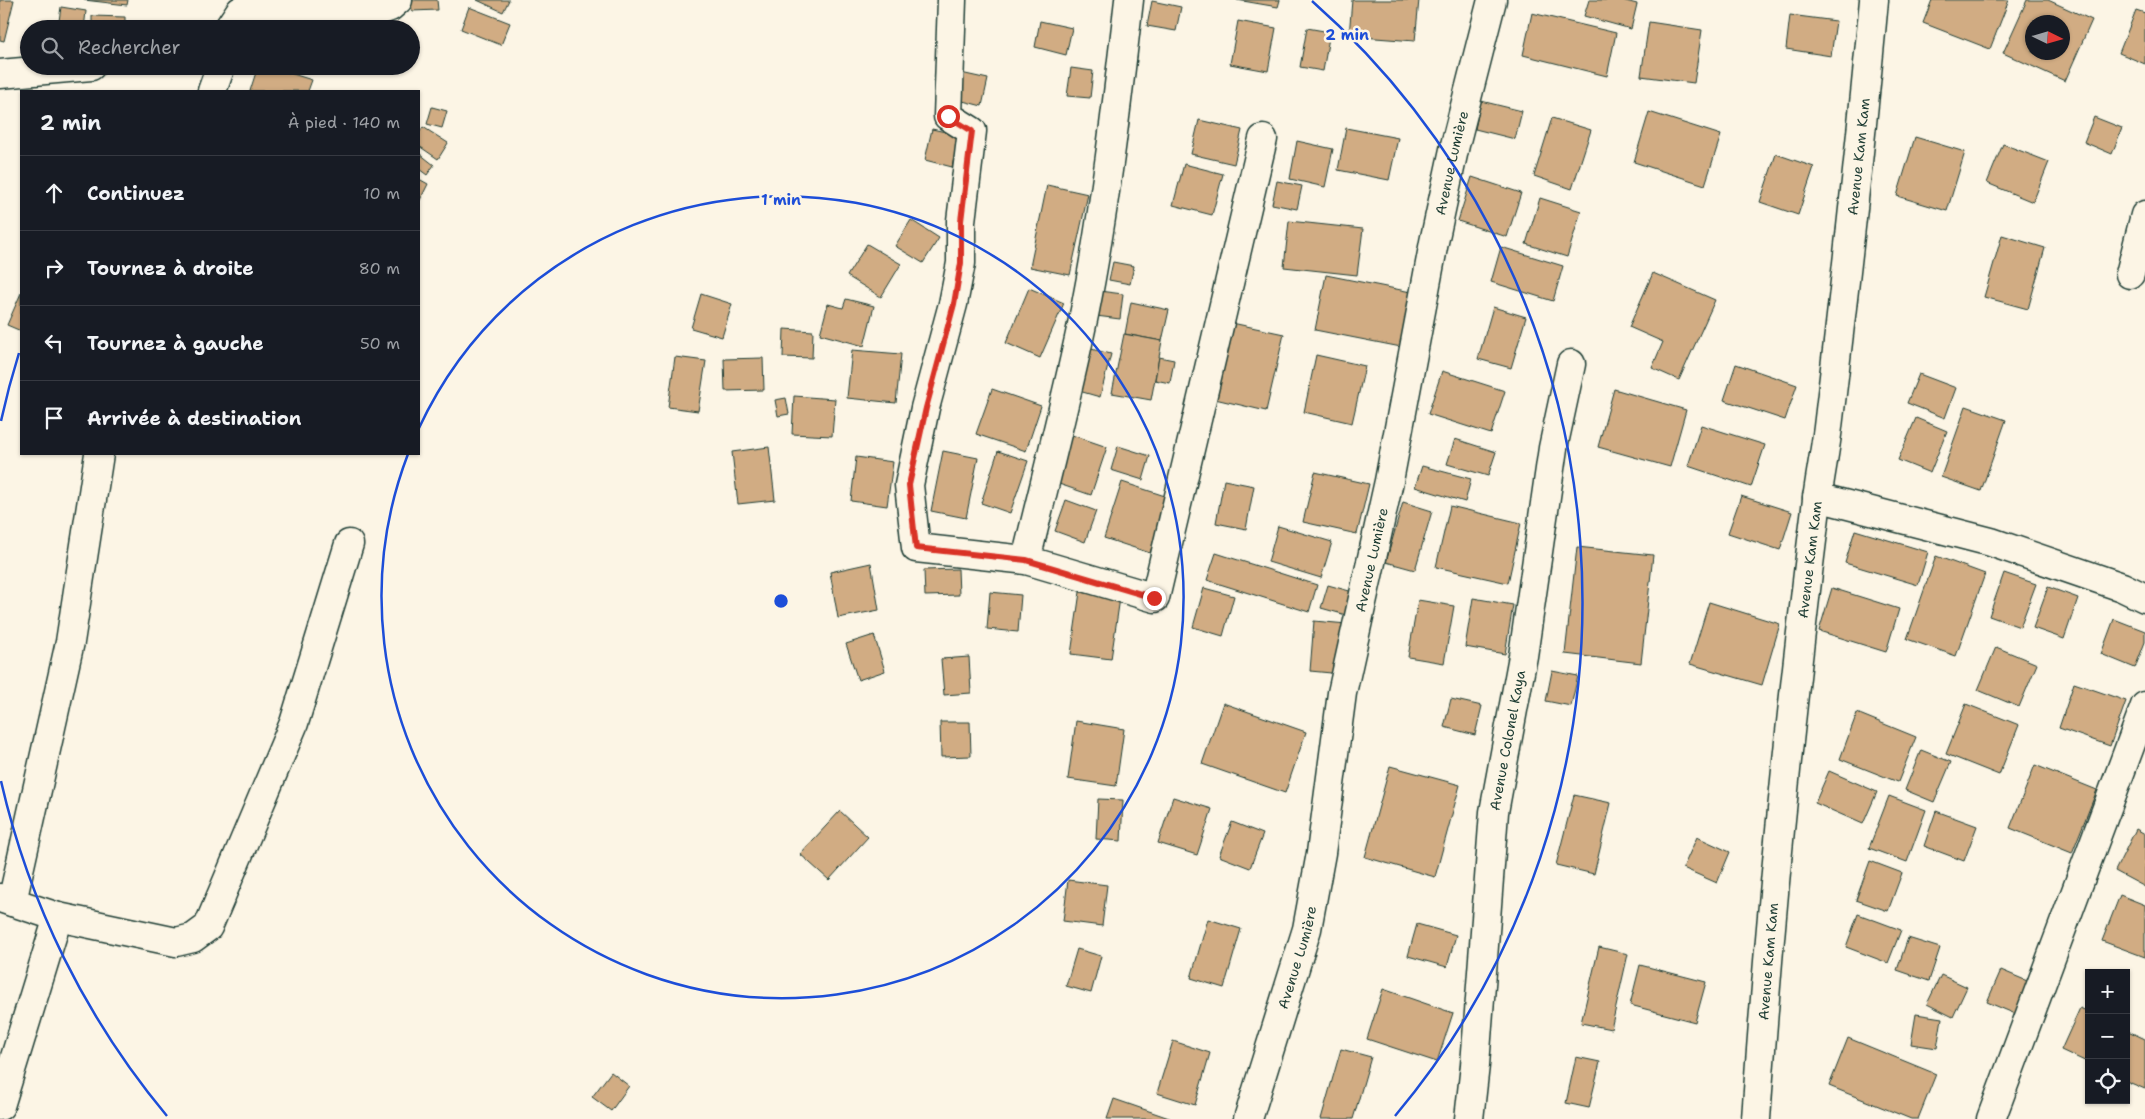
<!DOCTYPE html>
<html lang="fr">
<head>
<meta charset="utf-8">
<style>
  :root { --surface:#171b24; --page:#242831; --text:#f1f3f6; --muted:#9ea1a6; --line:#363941 }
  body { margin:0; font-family:"Shantell Sans",sans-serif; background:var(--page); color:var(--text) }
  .controls { position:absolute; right:15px; bottom:15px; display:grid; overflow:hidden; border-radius:0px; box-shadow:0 1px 4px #0004 }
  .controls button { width:45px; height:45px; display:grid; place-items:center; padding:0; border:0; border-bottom:1px solid var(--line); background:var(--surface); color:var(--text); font:25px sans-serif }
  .compass { position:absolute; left:2025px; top:15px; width:45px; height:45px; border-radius:50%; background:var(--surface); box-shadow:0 1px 4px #0004; rotate:95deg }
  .stop { position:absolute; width:15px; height:15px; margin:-11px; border:4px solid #d93025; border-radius:50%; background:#fff }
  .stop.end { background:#d93025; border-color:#fff; box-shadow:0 1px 5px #0008 }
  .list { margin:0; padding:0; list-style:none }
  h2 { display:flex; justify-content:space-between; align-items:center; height:65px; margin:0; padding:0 20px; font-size:21px }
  h2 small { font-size:16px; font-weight:400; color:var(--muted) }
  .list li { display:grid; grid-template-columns:32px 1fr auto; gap:15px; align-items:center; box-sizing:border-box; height:75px; padding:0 20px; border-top:1px solid var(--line) }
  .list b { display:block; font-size:19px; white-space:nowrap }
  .list em { font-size:16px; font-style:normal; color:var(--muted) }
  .icon { flex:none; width:28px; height:28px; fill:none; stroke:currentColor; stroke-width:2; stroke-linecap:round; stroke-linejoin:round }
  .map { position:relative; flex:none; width:2145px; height:1119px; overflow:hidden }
  .search { position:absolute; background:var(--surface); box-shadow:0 1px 4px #0004; left:20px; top:20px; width:400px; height:55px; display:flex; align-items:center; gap:12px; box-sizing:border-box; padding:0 18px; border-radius:28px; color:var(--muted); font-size:19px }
  .panel { position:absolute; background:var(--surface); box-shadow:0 1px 4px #0004; left:20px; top:90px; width:400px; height:365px; border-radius:0px }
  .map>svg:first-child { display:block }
  .building { fill:#d1ac83; stroke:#1f3d34; fill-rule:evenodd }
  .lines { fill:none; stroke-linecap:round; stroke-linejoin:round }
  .street-casing { stroke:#1f3d34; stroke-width:31 }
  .street { stroke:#fcf5e5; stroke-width:28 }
  .route { stroke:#d93025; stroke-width:6 }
  .ring { fill:none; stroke:#1d4ed8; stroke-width:2.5 }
  .labels { text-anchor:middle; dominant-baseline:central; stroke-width:5; stroke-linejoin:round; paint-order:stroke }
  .street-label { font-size:14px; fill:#1f3d34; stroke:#fcf5e5 }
  .centre { fill:#1d4ed8; stroke:#fcf5e5; stroke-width:2.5 }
  .ring-label { font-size:15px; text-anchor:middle; font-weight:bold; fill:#1d4ed8; stroke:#fcf5e5; stroke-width:5; stroke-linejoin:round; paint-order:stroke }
</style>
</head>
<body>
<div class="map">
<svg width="2145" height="1119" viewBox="0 0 2145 1119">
  <rect width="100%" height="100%" fill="#fcf5e5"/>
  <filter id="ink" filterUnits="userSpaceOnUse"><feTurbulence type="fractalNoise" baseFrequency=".02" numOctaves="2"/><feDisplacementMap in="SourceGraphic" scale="10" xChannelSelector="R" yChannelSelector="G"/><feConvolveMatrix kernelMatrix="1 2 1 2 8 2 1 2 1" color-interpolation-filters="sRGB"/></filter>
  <g filter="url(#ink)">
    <!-- building -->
    <g class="building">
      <path d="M 0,0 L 14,0 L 4,41 L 0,40 Z"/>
      <path d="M 84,0 L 128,0 L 127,5 Z"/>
      <path d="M 411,0 L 437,0 L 438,10 L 412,11 Z"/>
      <path d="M 477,0 L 509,0 L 503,12 Z"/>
      <path d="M 1237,0 L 1280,0 L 1278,7 Z"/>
      <path d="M 1352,0 L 1419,0 L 1415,41 L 1349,36 Z"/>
      <path d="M 1589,0 L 1622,0 L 1637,4 L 1631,29 L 1584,16 Z"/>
      <path d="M 1932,0 L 2009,0 L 1990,49 L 1923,23 Z"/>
      <path d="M 2027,0 L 2048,0 L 2092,20 L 2065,81 L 2003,53 ZM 2032,22 L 2062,22 L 2062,52 L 2032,52 Z"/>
      <path d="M 1152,1 L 1181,7 L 1176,31 L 1147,26 Z"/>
      <path d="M 61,7 L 86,11 L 84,29 L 58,28 Z"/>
      <path d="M 469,7 L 510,23 L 501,45 L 461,29 Z"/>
      <path d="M 2136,10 L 2145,13 L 2145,64 L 2119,53 Z"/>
      <path d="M 1532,13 L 1616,33 L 1607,76 L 1523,55 Z"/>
      <path d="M 1790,15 L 1836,21 L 1831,56 L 1786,49 Z"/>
      <path d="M 92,16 L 125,17 L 125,29 L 92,29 Z"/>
      <path d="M 1040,21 L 1072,28 L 1066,55 L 1035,47 Z"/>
      <path d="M 1238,21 L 1276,28 L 1268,71 L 1230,64 Z"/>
      <path d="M 1649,22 L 1702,30 L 1694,83 L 1641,76 Z"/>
      <path d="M 1307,28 L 1330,32 L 1323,71 L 1300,67 Z"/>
      <path d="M 258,66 L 267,66 L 312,80 L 308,91 L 250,91 Z"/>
      <path d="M 1071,68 L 1093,71 L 1090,98 L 1067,96 Z"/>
      <path d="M 961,73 L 988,79 L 982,106 L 955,99 Z"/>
      <path d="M 1481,101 L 1522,111 L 1515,139 L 1475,129 Z"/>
      <path d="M 432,107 L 447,111 L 442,128 L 427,124 Z"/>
      <path d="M 1649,112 L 1721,135 L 1705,185 L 1634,162 Z"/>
      <path d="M 2094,117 L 2122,128 L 2112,154 L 2084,142 Z"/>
      <path d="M 1552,118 L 1591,130 L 1572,189 L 1534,176 Z"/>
      <path d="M 1199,120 L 1242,130 L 1234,164 L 1191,154 Z"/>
      <path d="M 423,127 L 448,143 L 438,159 L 419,146 L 419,133 Z"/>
      <path d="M 1346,128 L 1398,138 L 1389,180 L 1338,170 Z"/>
      <path d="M 932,129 L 959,135 L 952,167 L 925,160 Z"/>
      <path d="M 1915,137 L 1965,152 L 1947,211 L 1897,196 Z"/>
      <path d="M 1297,141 L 1333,149 L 1325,187 L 1290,179 Z"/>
      <path d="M 2003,144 L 2049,162 L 2033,202 L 1987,183 Z"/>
      <path d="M 420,154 L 434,165 L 427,175 L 419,169 Z"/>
      <path d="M 1776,154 L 1814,167 L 1798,215 L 1760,202 Z"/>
      <path d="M 1184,164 L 1223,174 L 1212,215 L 1173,205 Z"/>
      <path d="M 1472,177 L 1521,193 L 1507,237 L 1458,221 Z"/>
      <path d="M 419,179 L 428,184 L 419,202 Z"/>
      <path d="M 1277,181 L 1302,186 L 1297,209 L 1272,204 Z"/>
      <path d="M 1047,185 L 1088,194 L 1070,275 L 1030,267 Z"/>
      <path d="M 1540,198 L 1581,211 L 1567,257 L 1526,244 Z"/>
      <path d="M 911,220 L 939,238 L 923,263 L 895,246 Z"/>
      <path d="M 1289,221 L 1363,229 L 1357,275 L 1284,267 Z"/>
      <path d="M 2002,235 L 2045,248 L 2028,309 L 1984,297 Z"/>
      <path d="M 867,244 L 901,264 L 881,297 L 847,276 Z"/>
      <path d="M 1501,247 L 1563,266 L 1553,301 L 1491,282 Z"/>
      <path d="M 1113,262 L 1134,266 L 1130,284 L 1109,280 Z"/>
      <path d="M 1653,273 L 1715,300 L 1679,380 L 1652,368 L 1663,342 L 1629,327 Z"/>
      <path d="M 1326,275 L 1411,292 L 1401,347 L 1315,330 Z"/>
      <path d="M 1029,288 L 1064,303 L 1040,358 L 1006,343 Z"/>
      <path d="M 1099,291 L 1123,294 L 1120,319 L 1096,316 Z"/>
      <path d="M 21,293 L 21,331 L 7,325 Z"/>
      <path d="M 701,294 L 732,304 L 722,337 L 691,328 Z"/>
      <path d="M 846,299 L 874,306 L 864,346 L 820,334 L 828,304 L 843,308 Z"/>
      <path d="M 1131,302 L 1169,310 L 1162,341 L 1125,334 Z"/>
      <path d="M 1493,307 L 1526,317 L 1511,368 L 1478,359 Z"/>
      <path d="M 1232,323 L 1284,334 L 1266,411 L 1215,399 Z"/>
      <path d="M 784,329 L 813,331 L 812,358 L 783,357 Z"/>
      <path d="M 1124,334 L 1162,341 L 1151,400 L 1112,393 Z"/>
      <path d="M 1087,348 L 1111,354 L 1100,397 L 1072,389 Z"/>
      <path d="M 852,350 L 901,354 L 896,403 L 847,398 Z"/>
      <path d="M 1316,355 L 1365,366 L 1352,423 L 1304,412 Z"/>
      <path d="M 675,357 L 706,361 L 698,411 L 668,407 Z"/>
      <path d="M 1159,357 L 1174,360 L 1170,383 L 1155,380 Z"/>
      <path d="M 763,358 L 764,390 L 725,391 L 724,359 Z"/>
      <path d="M 1736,364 L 1797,385 L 1785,420 L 1724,400 Z"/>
      <path d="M 1442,371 L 1505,391 L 1491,434 L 1428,414 Z"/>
      <path d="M 1919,374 L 1956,388 L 1945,418 L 1907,403 Z"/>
      <path d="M 992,389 L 1041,406 L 1026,451 L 976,434 Z"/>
      <path d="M 1614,389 L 1686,410 L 1670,467 L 1598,447 Z"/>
      <path d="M 794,396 L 835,399 L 832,436 L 792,434 Z"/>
      <path d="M 786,398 L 789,414 L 778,416 L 775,400 Z"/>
      <path d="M 1966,406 L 2006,420 L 1981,491 L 1941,477 Z"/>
      <path d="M 1916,418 L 1947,431 L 1930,473 L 1898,460 Z"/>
      <path d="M 1701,425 L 1765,445 L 1751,487 L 1688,466 Z"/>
      <path d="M 1072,435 L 1107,447 L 1091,495 L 1056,483 Z"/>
      <path d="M 1455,439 L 1496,452 L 1488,476 L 1447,464 Z"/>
      <path d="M 1118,446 L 1150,456 L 1143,480 L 1111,470 Z"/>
      <path d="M 769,447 L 775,500 L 738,504 L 732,452 Z"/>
      <path d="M 943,451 L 978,458 L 966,518 L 931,511 Z"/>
      <path d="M 998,451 L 1028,461 L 1010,513 L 981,503 Z"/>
      <path d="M 856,457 L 893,462 L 887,506 L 851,501 Z"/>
      <path d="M 1422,466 L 1471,479 L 1465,502 L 1415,487 Z"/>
      <path d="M 1315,472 L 1369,484 L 1357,534 L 1303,522 Z"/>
      <path d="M 1224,480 L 1254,486 L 1246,529 L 1216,523 Z"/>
      <path d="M 1122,482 L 1168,497 L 1150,553 L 1104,538 Z"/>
      <path d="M 1741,496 L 1792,512 L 1780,550 L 1728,533 Z"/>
      <path d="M 1066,500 L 1096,511 L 1085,542 L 1055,531 Z"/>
      <path d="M 1403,502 L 1432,511 L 1415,570 L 1386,562 Z"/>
      <path d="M 1450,506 L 1521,523 L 1508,583 L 1436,567 Z"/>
      <path d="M 1278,526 L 1332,542 L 1321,578 L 1268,562 Z"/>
      <path d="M 1855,530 L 1928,552 L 1918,585 L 1845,563 Z"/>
      <path d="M 1577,547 L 1653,555 L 1641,663 L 1565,654 Z"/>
      <path d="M 1216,553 L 1317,585 L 1309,612 L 1207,580 Z"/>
      <path d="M 1936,556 L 1985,574 L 1956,656 L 1907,639 Z"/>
      <path d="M 871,563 L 879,610 L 838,618 L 830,572 Z"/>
      <path d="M 958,569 L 959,595 L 925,596 L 924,570 Z"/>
      <path d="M 2004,573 L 2036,584 L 2020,627 L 1989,616 Z"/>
      <path d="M 1328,585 L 1353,592 L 1346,615 L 1321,608 Z"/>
      <path d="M 2048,587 L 2078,598 L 2064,639 L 2033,628 Z"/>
      <path d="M 1204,588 L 1234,596 L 1223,636 L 1193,627 Z"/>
      <path d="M 1832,588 L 1899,609 L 1886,652 L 1819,631 Z"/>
      <path d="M 990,592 L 1021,595 L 1018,632 L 987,629 Z"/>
      <path d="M 1080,592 L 1120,598 L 1111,659 L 1071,654 Z"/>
      <path d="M 1473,598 L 1513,605 L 1505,654 L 1465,647 Z"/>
      <path d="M 1418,600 L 1454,606 L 1444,663 L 1408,657 Z"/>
      <path d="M 1709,602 L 1780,624 L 1762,685 L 1690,664 Z"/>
      <path d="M 2114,619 L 2145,631 L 2145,642 L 2135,668 L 2101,654 Z"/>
      <path d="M 1314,621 L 1347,624 L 1342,674 L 1310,671 Z"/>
      <path d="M 874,635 L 885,671 L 858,680 L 846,644 Z"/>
      <path d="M 1996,647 L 2037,664 L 2019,707 L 1978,690 Z"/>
      <path d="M 969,657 L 971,693 L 944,695 L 941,659 Z"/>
      <path d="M 1552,671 L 1578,676 L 1571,706 L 1546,701 Z"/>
      <path d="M 2074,683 L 2126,701 L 2110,746 L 2059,728 Z"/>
      <path d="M 1451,699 L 1482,706 L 1475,735 L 1444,727 Z"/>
      <path d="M 1223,703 L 1306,732 L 1285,793 L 1202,764 Z"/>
      <path d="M 1966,704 L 2019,725 L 1999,775 L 1946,754 Z"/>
      <path d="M 1857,713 L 1916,737 L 1898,782 L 1840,759 Z"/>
      <path d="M 1076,721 L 1124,729 L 1116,786 L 1068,779 Z"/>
      <path d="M 940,722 L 970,722 L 971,756 L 941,757 Z"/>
      <path d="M 1921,750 L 1951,762 L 1934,802 L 1905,790 Z"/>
      <path d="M 2035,765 L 2097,790 L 2072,853 L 2010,828 Z"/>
      <path d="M 1390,766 L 1460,785 L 1435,877 L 1365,857 Z"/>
      <path d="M 1829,771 L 1877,792 L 1863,824 L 1815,803 Z"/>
      <path d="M 1574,795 L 1611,803 L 1594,874 L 1556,865 Z"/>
      <path d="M 1889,796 L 1926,810 L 1907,862 L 1869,848 Z"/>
      <path d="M 1173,797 L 1212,809 L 1197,855 L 1158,843 Z"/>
      <path d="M 1098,799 L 1123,800 L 1121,841 L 1096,839 Z"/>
      <path d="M 840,811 L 868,837 L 829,880 L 800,854 Z"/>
      <path d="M 1936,811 L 1977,826 L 1964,861 L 1924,846 Z"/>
      <path d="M 1232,822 L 1263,834 L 1250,868 L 1219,856 Z"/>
      <path d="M 2136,829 L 2145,834 L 2145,887 L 2115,871 Z"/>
      <path d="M 1697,837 L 1730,852 L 1717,883 L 1683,868 Z"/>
      <path d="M 1870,861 L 1902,873 L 1888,911 L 1856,900 Z"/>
      <path d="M 1068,880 L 1107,885 L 1102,926 L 1063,921 Z"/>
      <path d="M 2120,895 L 2145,905 L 2145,957 L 2102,941 Z"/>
      <path d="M 1858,914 L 1901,930 L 1888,963 L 1846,947 Z"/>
      <path d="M 1208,919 L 1241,929 L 1224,988 L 1191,978 Z"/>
      <path d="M 1417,924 L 1456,935 L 1447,967 L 1408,956 Z"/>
      <path d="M 1908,938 L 1940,948 L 1929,981 L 1897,970 Z"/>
      <path d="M 1599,947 L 1628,954 L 1611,1029 L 1581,1023 Z"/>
      <path d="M 1077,949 L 1101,956 L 1091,993 L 1066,986 Z"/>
      <path d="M 1640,965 L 1706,982 L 1695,1022 L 1630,1005 Z"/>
      <path d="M 2001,970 L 2032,983 L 2018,1015 L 1987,1002 Z"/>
      <path d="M 1941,975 L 1967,987 L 1953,1017 L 1927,1004 Z"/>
      <path d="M 1383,989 L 1453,1013 L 1437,1062 L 1367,1039 Z"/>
      <path d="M 2080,1008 L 2089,1012 L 2089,1063 L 2061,1050 Z"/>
      <path d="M 1916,1014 L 1942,1018 L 1937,1048 L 1911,1044 Z"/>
      <path d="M 2126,1030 L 2145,1039 L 2145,1089 L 2126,1081 Z"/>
      <path d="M 1848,1038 L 1936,1074 L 1918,1119 L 1911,1119 L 1829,1086 Z"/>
      <path d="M 1173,1041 L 1210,1053 L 1195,1105 L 1157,1093 Z"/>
      <path d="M 1341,1049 L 1371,1057 L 1353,1119 L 1321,1119 Z"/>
      <path d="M 1576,1057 L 1600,1062 L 1589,1108 L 1566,1103 Z"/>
      <path d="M 611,1072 L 629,1086 L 611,1111 L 592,1097 Z"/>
      <path d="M 1114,1099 L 1172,1119 L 1107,1119 Z"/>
    </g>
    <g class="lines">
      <!-- street casing -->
      <g class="street-casing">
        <g id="street">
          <path d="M 952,0 L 948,116 L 972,131 L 961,221 L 961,263 L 953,304 L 925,408 L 909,485 L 916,548 L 1026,560 L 1155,598 L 1263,139"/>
          <path d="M 228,29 L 240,11 L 254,5 L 376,12 L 390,7 L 398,0"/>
          <path d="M 0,74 L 91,66"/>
          <path d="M 212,91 L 221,66"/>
          <path d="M 2130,274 L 2145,215"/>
          <path d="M 1817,497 L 1991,542 L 2122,587 L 2145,598"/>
          <path d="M 1026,560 C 1046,477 1068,394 1085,310 C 1105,208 1117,104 1129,0"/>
          <path d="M 0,898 L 58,917 L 176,942 L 193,938 L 208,927 L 294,723 L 349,544"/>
          <path d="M 12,902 L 70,642 L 99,454"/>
          <path d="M 0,1106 L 58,917"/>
          <path id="s1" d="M 1248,1119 L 1307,929 L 1321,853 L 1342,693 L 1389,481 L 1434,242 L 1455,145 L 1492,0"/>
          <path id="s2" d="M 1469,1119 L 1475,1065 L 1494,812 L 1523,656 L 1553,448 L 1571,364"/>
          <path id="s3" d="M 1756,1119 C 1770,912 1791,706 1817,500 C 1820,476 1825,452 1828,427 C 1845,285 1861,143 1874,0"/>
          <path d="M 1991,1119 L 2145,706"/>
        </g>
      </g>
      <!-- street -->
      <use href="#street" class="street"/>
    </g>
  </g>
  <g class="lines" filter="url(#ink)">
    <!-- route -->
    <path class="route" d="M 948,116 L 972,131 L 961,221 L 961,263 L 954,304 L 926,408 L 909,485 L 916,548 L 1026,560 L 1154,598"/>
  </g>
  <!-- distance rings -->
  <g class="ring">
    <path d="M419 428A401 401 0 1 1 408 454"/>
    <path d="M167 1116A801 801 0 0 1 1 781M1 421A801 801 0 0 1 19 353M1312 1A801 801 0 0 1 1395 1116"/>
  </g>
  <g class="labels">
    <!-- street labels -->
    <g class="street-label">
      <text stroke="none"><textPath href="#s3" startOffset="968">Avenue Kam Kam</textPath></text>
      <text stroke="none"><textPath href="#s1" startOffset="979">Avenue Lumière</textPath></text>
      <text stroke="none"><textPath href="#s3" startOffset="562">Avenue Kam Kam</textPath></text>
      <text stroke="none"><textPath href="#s1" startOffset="574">Avenue Lumière</textPath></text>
      <text stroke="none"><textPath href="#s2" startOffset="381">Avenue Colonel Kaya</textPath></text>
      <text stroke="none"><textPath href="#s1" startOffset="169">Avenue Lumière</textPath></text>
      <text stroke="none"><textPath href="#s3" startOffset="158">Avenue Kam Kam</textPath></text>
    </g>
  </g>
  <circle cx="781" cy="601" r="8" class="centre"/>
  <g class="ring-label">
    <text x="1347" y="40">2 min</text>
    <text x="781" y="205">1 min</text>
  </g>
</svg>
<div class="controls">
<button>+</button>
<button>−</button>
<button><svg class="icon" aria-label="locate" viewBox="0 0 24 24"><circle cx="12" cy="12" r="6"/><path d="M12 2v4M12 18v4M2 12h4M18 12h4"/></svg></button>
</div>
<svg class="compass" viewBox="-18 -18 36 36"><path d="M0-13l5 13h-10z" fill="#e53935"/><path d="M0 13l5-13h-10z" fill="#9ea1a6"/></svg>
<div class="stop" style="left:948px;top:116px"></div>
<div class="stop end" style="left:1154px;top:598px"></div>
<div class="search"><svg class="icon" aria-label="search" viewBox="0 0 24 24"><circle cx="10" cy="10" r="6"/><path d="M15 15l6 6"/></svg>Rechercher</div>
<section class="panel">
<h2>2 min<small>À pied · 140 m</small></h2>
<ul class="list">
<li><svg class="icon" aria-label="ahead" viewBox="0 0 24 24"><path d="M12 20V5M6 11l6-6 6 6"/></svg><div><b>Continuez</b></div><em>10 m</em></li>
<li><svg class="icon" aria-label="right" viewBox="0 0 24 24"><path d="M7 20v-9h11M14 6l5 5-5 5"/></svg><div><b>Tournez à droite</b></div><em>80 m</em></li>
<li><svg class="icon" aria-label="left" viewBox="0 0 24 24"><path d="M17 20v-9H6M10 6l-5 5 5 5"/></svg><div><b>Tournez à gauche</b></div><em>50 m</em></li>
<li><svg class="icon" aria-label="arrive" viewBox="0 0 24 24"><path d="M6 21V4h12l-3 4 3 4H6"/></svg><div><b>Arrivée à destination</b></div></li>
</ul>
</section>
</div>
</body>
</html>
